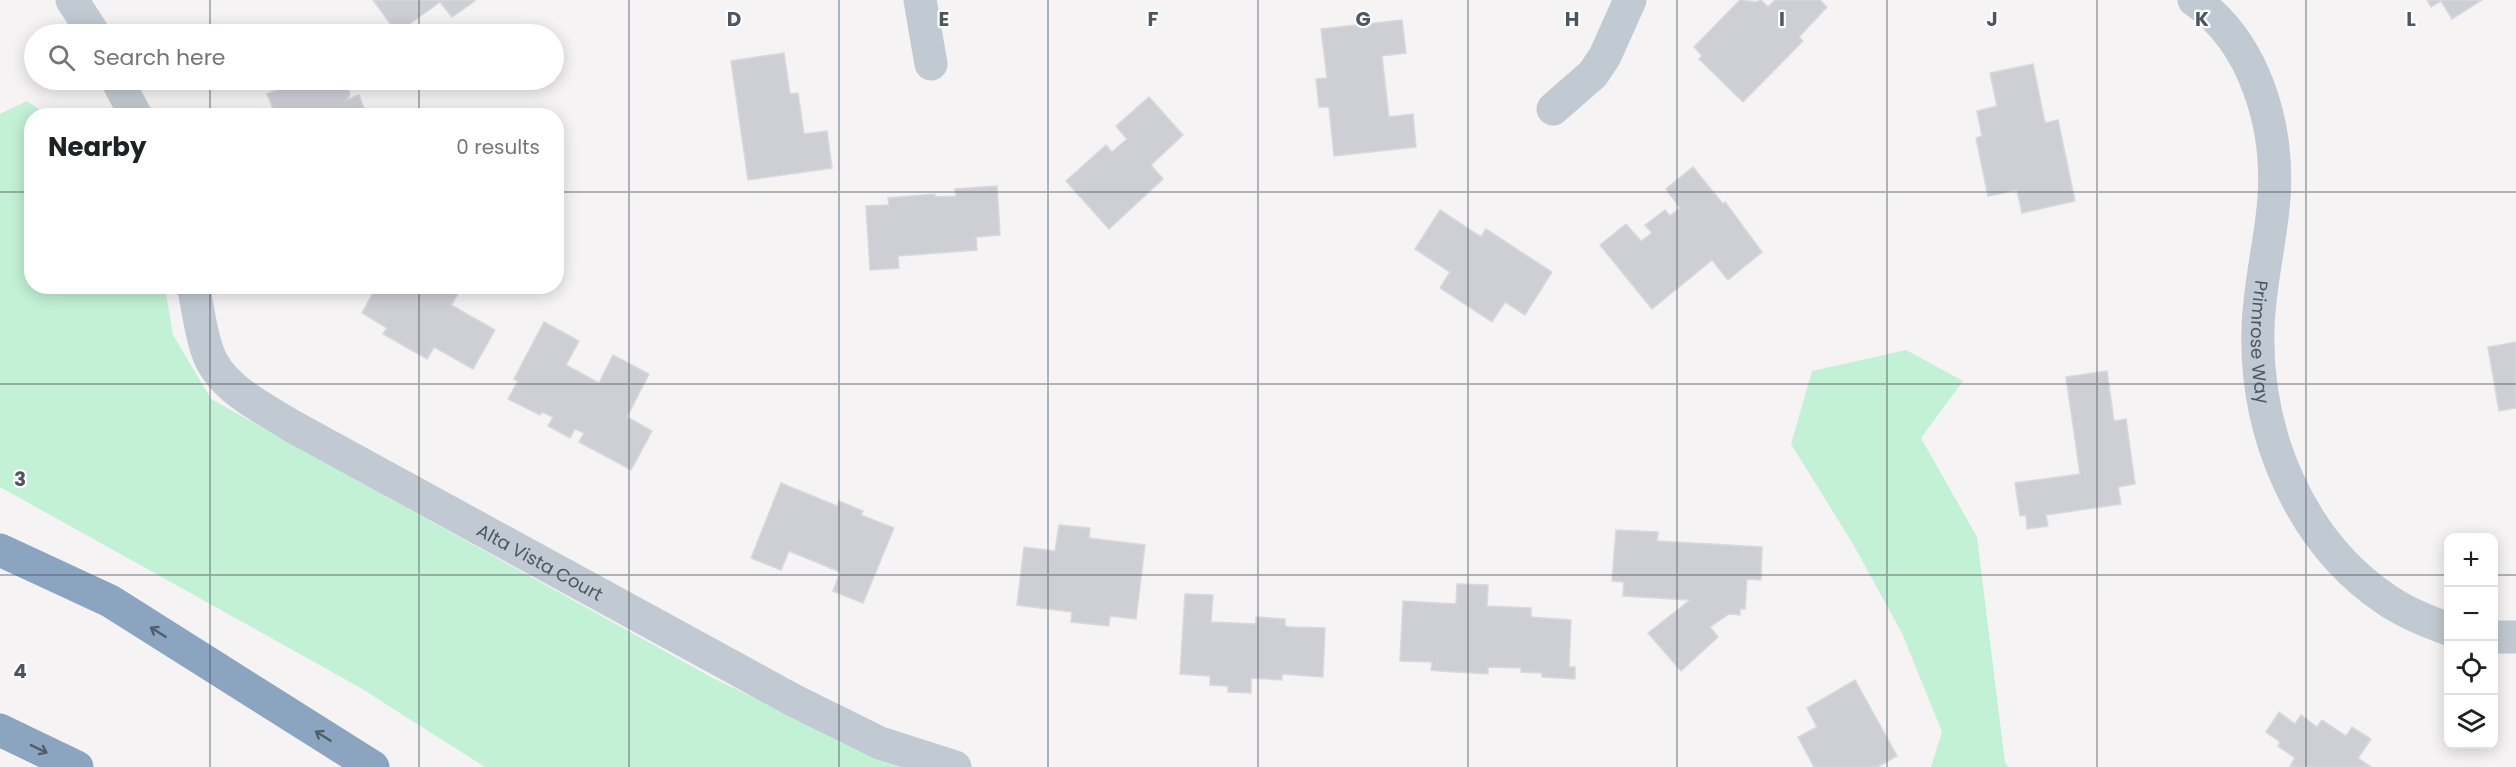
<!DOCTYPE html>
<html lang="en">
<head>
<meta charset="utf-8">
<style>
  :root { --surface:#fff; --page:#f6f6f6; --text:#202124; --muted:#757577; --line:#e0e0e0 }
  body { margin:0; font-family:Poppins,sans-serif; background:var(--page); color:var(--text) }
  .controls { position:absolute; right:18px; bottom:18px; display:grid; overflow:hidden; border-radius:12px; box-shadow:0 3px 15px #0003 }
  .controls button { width:54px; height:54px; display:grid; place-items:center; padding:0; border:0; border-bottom:2px solid var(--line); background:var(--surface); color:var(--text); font:30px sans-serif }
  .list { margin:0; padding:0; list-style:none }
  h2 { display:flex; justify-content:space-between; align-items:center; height:78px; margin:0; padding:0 24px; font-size:26px }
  h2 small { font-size:20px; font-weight:400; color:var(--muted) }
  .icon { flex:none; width:33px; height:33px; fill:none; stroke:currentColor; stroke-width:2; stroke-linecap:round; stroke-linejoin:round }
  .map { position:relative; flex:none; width:2516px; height:767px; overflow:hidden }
  .search { position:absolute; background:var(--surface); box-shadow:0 3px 15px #0003; left:24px; top:24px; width:540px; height:66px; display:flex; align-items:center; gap:15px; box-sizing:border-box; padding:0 21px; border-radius:33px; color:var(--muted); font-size:22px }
  .panel { position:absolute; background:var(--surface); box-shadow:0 3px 15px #0003; left:24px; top:108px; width:540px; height:186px; border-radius:24px }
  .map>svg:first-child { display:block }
  .green { fill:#c3f1d5 }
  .building { fill:#cdcfd5; stroke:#d7d9de; stroke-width:1.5 }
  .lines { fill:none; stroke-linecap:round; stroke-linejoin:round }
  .minor { stroke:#c1cad2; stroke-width:33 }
  .highway { stroke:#8ba5c1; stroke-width:33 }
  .oneway { stroke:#505e6b }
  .grid { fill:none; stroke:#4a5661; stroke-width:1.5; stroke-opacity:0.55 }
  .labels { text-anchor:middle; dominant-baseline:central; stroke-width:4.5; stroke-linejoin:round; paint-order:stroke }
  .street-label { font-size:18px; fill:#4a5661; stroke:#fff }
  .grid-label { font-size:20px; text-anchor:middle; font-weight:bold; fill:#4a5661; stroke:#fff; stroke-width:4.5; stroke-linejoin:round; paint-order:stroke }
</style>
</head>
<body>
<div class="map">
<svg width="2516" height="767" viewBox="0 0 2516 767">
  <rect width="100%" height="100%" fill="#f5f3f3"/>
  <!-- green -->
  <g class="green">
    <path d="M 27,101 L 47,115 L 32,116 L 32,286 L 165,287 L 173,335 L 211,399 L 713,678 L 899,767 L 485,767 L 359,687 L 0,487 L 0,114 Z"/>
    <path d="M 1906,350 L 1963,381 L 1921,438 L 1977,537 L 2005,762 L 2008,767 L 1931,767 L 1942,732 L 1902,633 L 1853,544 L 1791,444 L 1812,371 Z"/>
  </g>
  <!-- building -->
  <g class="building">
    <path d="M 373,0 L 474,0 L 475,1 L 452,17 L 440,2 L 397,33 Z"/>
    <path d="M 1740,0 L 1756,2 L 1761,0 L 1768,7 L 1775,0 L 1820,0 L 1827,7 L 1799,37 L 1803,41 L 1743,102 L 1699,59 L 1702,56 L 1694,47 Z"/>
    <path d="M 2427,0 L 2482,0 L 2452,19 L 2441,1 L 2431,7 Z"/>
    <path d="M 1402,20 L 1406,53 L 1382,56 L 1386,92 L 1389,117 L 1413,114 L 1416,147 L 1334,156 L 1329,107 L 1319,107 L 1316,79 L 1327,78 L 1321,29 Z"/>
    <path d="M 784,53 L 790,94 L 798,93 L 804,134 L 827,131 L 832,168 L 748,180 L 731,61 Z"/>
    <path d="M 2033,64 L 2045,123 L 2058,120 L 2075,201 L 2022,213 L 2017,190 L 1988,196 L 1976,138 L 1982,136 L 1977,111 L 1997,106 L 1990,73 Z"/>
    <path d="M 276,80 L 339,80 L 341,84 L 346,85 L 350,94 L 347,100 L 359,95 L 367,116 L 264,116 L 274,111 L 267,94 L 279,89 Z"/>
    <path d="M 1149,97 L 1183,135 L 1151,165 L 1163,179 L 1109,229 L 1066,181 L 1106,145 L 1112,152 L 1127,139 L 1116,126 Z"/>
    <path d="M 1693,167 L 1723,204 L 1725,202 L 1762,252 L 1728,280 L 1712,260 L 1652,309 L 1600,245 L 1626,224 L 1641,241 L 1652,233 L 1645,225 L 1665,210 L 1670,216 L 1680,208 L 1666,189 Z"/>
    <path d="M 997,186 L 1000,235 L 976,237 L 977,250 L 898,256 L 899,268 L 870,270 L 866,206 L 889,205 L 888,198 L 935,194 L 935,197 L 956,196 L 955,189 Z"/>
    <path d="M 1440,210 L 1481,237 L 1486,229 L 1552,272 L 1525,315 L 1505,302 L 1492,322 L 1440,288 L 1450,272 L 1415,249 Z"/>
    <path d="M 377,286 L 456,286 L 461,289 L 451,305 L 495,330 L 473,369 L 434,347 L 427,359 L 383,334 L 387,328 L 362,313 Z"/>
    <path d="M 544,322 L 579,341 L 566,365 L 599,383 L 613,355 L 649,374 L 627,417 L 652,431 L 631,470 L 579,442 L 584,433 L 575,429 L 570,438 L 548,426 L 553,417 L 542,412 L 540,415 L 508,399 L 518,381 L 514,379 Z"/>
    <path d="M 2516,342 L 2516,408 L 2499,411 L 2488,347 Z"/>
    <path d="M 2107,371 L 2114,421 L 2126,419 L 2135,484 L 2118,487 L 2121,504 L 2046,515 L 2048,526 L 2027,529 L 2026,515 L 2020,516 L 2015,483 L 2080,474 L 2066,377 Z"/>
    <path d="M 781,483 L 837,506 L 839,501 L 863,511 L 861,515 L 894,528 L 863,603 L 833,591 L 840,572 L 789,551 L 781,570 L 751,558 Z"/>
    <path d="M 1059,525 L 1090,528 L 1089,538 L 1145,545 L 1136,619 L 1110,616 L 1109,626 L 1071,622 L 1072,612 L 1017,605 L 1024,547 L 1055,551 Z"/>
    <path d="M 1616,530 L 1658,532 L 1657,541 L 1762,547 L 1761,580 L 1747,579 L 1745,609 L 1740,609 L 1740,615 L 1729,614 L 1710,627 L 1718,637 L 1681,671 L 1648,633 L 1690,600 L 1623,596 L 1624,582 L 1612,581 Z"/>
    <path d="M 1457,584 L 1488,585 L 1487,606 L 1531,608 L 1531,617 L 1571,620 L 1569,667 L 1575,667 L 1575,679 L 1542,677 L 1542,673 L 1521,672 L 1521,668 L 1488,667 L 1488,674 L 1440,671 L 1431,670 L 1432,662 L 1400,661 L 1403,601 L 1456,604 Z"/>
    <path d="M 1185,594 L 1213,595 L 1211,622 L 1256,624 L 1256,617 L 1285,619 L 1285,626 L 1290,627 L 1325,628 L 1323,677 L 1282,674 L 1282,680 L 1251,678 L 1251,693 L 1228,692 L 1228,686 L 1210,685 L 1210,676 L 1180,674 Z"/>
    <path d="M 1855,680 L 1897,756 L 1877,767 L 1814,767 L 1798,737 L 1817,727 L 1807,708 Z"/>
    <path d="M 2279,712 L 2295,724 L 2301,715 L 2317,727 L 2322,720 L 2346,736 L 2352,727 L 2371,739 L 2358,758 L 2371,767 L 2292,767 L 2290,766 L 2295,758 L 2278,746 L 2280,742 L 2266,732 Z"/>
  </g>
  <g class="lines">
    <!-- minor -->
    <g class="minor">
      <path d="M 72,0 L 94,34"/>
      <path d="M 920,0 L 931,64"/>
      <path id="s1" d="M 2194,0 C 2255,42 2279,126 2274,198 C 2271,241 2259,285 2258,329 C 2255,432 2299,541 2387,600 C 2406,613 2427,621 2448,629"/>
      <path d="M 117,80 L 136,116"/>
      <path d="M 1553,109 L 1593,74 L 1605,56 L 1630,0"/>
      <path id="s2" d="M 193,286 C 198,307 200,330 207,350 C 218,387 262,407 292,426 L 793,700 L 880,743 L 955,767"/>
      <path d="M 2494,637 L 2516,637"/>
    </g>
    <!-- highway -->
    <g class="highway">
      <path d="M 0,550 L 110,601 L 373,767"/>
      <path d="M 0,730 L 77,767"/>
    </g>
  </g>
  <!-- one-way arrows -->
  <defs><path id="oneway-shaft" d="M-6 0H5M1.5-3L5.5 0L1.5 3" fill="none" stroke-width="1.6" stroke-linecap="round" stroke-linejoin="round" transform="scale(1.5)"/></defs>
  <g class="oneway">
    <use href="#oneway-shaft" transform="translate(158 632) rotate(-148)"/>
    <use href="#oneway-shaft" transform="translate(323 736) rotate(-148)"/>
    <use href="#oneway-shaft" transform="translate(39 749) rotate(26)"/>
  </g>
  <!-- grid -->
  <path class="grid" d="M 210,0 L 210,34M 419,0 L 419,34M 629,0 L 629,767M 839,0 L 839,767M 1048,0 L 1048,767M 1258,0 L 1258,767M 1468,0 L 1468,767M 1677,0 L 1677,767M 1887,0 L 1887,767M 2097,0 L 2097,767M 2306,0 L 2306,767M 210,80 L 210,116M 419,80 L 419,116M 0,192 L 32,192M 556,192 L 2516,192M 210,286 L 210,767M 419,286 L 419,767M 0,384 L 2516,384M 0,575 L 2448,575M 2494,575 L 2516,575"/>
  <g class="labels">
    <!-- street labels -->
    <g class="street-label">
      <text stroke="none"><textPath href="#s1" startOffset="368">Primrose Way</textPath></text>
      <text stroke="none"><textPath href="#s2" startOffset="465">Alta Vista Court</textPath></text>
    </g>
  </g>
  <g class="grid-label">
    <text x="734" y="26">D</text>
    <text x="944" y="26">E</text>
    <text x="1153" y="26">F</text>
    <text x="1363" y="26">G</text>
    <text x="1572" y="26">H</text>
    <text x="1782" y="26">I</text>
    <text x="1992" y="26">J</text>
    <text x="2202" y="26">K</text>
    <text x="2411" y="26">L</text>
    <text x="20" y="486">3</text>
    <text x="20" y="678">4</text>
  </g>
</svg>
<div class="controls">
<button>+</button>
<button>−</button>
<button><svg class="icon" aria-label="locate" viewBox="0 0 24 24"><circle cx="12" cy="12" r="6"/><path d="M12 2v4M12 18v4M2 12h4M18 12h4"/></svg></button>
<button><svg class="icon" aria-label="layers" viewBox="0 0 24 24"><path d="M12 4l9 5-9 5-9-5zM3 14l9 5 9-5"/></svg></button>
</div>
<div class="search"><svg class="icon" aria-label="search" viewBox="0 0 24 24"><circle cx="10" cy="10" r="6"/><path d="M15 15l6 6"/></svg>Search here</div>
<section class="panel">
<h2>Nearby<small>0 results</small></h2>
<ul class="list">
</ul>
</section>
</div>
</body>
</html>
